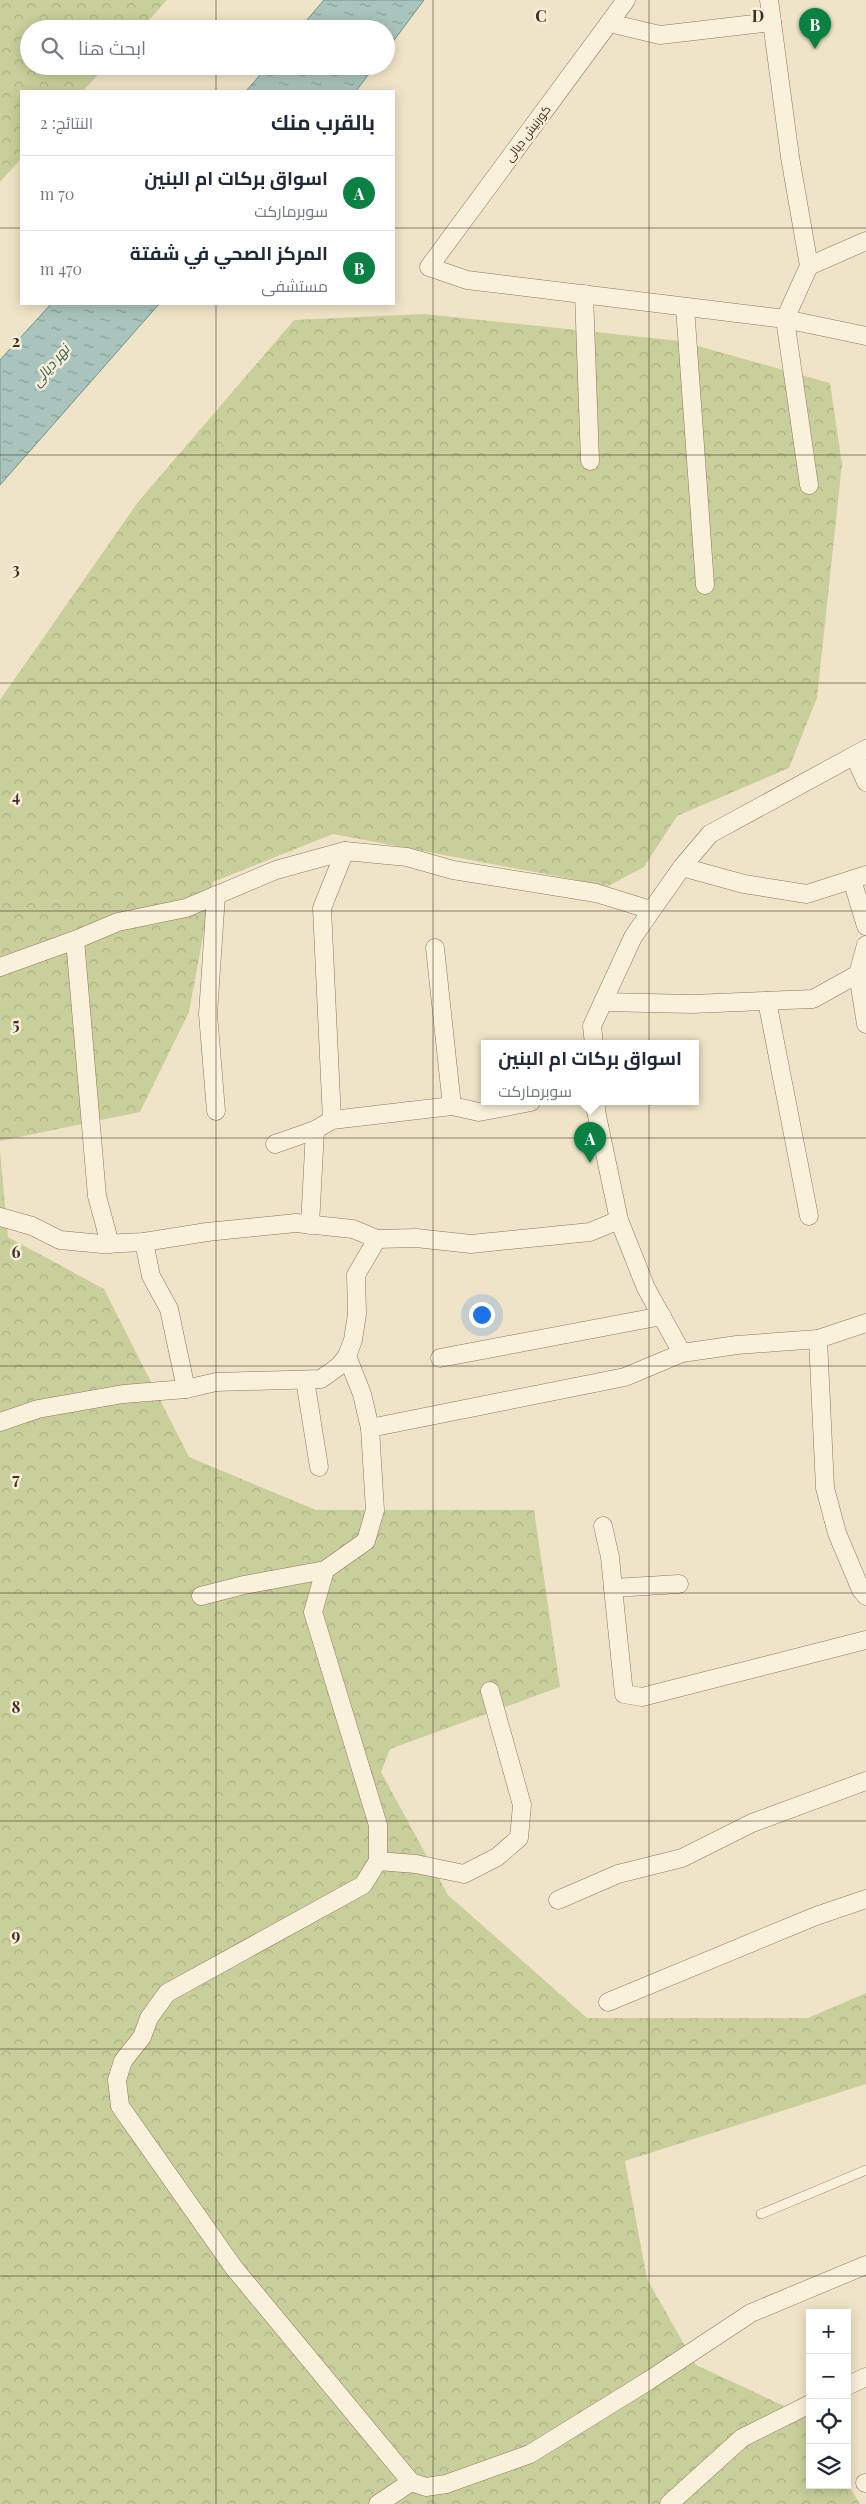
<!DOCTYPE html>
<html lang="ar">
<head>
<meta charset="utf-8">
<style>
  :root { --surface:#fff; --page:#f6f6f7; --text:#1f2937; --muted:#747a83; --line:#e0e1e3; --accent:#0b8043 }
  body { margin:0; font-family:"Playfair Display",Cairo,serif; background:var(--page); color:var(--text); direction:rtl }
  .controls { position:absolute; right:15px; bottom:15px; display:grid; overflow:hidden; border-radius:0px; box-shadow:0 2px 12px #0003 }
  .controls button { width:45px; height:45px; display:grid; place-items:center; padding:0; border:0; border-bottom:1px solid var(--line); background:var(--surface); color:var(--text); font:25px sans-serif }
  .you { position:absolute; left:481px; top:1314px; width:18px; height:18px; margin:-12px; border:4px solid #fff; border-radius:50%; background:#1a73e8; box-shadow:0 0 0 8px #1a73e833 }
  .badge { display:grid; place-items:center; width:32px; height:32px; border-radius:50%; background:var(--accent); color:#fff; font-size:16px; font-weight:700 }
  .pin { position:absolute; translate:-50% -41px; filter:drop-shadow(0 1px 2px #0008) }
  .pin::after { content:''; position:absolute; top:26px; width:18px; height:15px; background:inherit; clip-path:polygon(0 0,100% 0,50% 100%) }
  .popup { position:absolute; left:481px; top:1040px; width:218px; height:65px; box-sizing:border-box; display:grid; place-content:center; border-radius:0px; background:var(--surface); filter:drop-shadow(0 1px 4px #0005); font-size:16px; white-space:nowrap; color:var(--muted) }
  .popup b { font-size:19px; color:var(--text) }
  .popup::after { content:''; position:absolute; left:50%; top:100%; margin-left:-10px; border:10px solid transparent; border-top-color:var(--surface) }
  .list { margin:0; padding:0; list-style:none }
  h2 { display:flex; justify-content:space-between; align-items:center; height:65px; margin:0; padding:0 20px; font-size:21px }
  h2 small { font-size:16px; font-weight:400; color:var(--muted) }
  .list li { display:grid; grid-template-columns:32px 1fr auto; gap:15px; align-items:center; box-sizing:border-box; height:75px; padding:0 20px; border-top:1px solid var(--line) }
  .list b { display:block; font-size:19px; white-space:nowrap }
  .list p { margin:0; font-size:16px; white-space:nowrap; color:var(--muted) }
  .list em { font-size:16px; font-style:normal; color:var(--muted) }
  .icon { flex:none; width:28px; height:28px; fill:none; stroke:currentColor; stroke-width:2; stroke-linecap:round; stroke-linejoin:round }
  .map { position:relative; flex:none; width:866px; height:2504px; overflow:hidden; direction:ltr }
  .search { position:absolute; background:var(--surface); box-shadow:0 2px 12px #0003; left:20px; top:20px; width:375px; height:55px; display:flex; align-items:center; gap:12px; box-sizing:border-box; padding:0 18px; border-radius:28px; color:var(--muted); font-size:19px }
  .panel { position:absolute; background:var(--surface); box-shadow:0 2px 12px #0003; left:20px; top:90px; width:375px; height:215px; border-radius:0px; direction:rtl }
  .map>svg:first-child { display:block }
  .forest { fill:url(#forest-crowns) }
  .water { fill:url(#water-ripples); stroke:#6f938a }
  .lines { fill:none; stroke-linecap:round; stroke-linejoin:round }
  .lane-casing { stroke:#8d765c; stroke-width:10 }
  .street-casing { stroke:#8d765c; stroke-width:19 }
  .lane { stroke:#faf1dc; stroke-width:9 }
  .street { stroke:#faf1dc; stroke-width:18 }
  .grid { fill:none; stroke:#3d2e20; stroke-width:1; stroke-opacity:0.55 }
  .labels { text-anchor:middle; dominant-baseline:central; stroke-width:5; stroke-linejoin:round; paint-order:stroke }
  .street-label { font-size:12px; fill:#3d2e20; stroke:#f7eed8 }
  .water-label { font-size:14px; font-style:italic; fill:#2f5d5a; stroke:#f7eed8 }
  .grid-label { font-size:16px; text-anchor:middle; font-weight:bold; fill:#3d2e20; stroke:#f7eed8; stroke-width:5; stroke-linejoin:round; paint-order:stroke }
</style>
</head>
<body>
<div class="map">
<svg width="866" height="2504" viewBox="0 0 866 2504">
  <defs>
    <pattern id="forest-crowns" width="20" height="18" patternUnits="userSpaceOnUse" patternTransform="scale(1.25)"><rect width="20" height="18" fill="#c9cf9b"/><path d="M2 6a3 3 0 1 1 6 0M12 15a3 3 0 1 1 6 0" fill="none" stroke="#aeb285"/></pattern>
    <pattern id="water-ripples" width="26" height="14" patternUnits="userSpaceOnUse" patternTransform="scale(1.25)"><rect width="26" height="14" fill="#a9c4bc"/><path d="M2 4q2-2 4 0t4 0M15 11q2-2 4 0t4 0" fill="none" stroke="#8ba098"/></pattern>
  </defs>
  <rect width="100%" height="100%" fill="#f0e4c8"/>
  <!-- forest -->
  <g class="forest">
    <path d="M 0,0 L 167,0 L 141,29 L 29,29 L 29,66 L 106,66 L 83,91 L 21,91 L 21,159 L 0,182 Z"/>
    <path d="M 424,314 L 680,341 L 830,383 L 842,464 L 817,698 L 789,768 L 677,816 L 644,867 L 608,886 L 333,834 L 213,882 L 189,1012 L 140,1112 L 0,1141 L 0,700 L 138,502 L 294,320 Z"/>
    <path d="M 0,1151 L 8,1237 L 104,1289 L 189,1457 L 316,1510 L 534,1510 L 560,1687 L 390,1749 L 381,1772 L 448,1895 L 587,2018 L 808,2018 L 866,1993 L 866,2084 L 625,2161 L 647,2279 L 696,2365 L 808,2417 L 810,2421 L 810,2485 L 847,2485 L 847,2483 L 860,2504 L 0,2504 Z"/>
  </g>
  <!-- water -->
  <g class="water">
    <path d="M 324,0 L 424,0 L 386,51 L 386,29 L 299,29 Z"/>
    <path d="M 268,66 L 375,66 L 356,91 L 246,91 Z"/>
    <path d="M 51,304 L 159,304 L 0,485 L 0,360 Z"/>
  </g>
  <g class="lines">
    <!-- lane casing -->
    <g class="lane-casing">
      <path id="lane" d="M 761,2214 L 866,2170"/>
    </g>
    <!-- street casing -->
    <g class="street-casing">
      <g id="street">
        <path d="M 626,0 L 429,267 L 467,280 L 785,319 L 866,336"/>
        <path d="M 769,0 L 790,157 L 809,266 L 785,319 L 809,485"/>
        <path d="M 609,23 L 660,35 L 772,22"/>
        <path d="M 809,266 L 866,241"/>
        <path d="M 584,294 L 590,461"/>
        <path d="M 685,307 L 705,585"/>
        <path d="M 855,757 L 866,782"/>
        <path d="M 682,867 L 744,884 L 807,894 L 866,875"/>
        <path d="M 852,880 L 866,926"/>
        <path d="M 216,895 L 208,1014 L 216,1111"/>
        <path d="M 75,940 L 97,1196 L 110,1244"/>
        <path d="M 866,945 L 858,974 L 866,1024"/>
        <path d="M 435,948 L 452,1106"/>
        <path d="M 0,967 L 75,940 L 118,922 L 186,908 L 276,870 L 345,851 L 407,857 L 453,870 L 596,893 L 651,910"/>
        <path d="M 767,1001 L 809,1216"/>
        <path d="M 603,1002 L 692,1004 L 813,999 L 858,974"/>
        <path d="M 594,1044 L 592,1026 L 633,937 L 682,867 L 710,834 L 866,749"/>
        <path d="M 597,1102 L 596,1111 L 619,1220 L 646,1288 L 682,1353"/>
        <path d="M 332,1120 L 322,908 L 345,851"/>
        <path d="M 275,1144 L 315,1130 L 332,1120 L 452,1106 L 479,1112 L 531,1102"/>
        <path d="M 0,1217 L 32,1226 L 60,1240 L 102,1244 L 144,1242 L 207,1232 L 296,1223 L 353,1229 L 377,1239 L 416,1238 L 471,1244 L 590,1232 L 619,1220"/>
        <path d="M 310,1225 L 315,1130"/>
        <path d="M 144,1242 L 151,1276 L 169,1309 L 186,1389"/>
        <path d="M 866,1323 L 818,1339 L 825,1488 L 837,1533 L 861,1590 L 866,1596"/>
        <path d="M 440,1358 L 662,1316"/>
        <path d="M 305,1380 L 319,1467"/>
        <path d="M 0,1422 L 38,1409 L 123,1394 L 186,1389 L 216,1382 L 321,1379 L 339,1366 L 347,1356 L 353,1340 L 357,1314 L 356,1275 L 377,1239"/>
        <path d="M 370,1428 L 625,1377 L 682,1353 L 737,1345 L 818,1339"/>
        <path d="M 603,1526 L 610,1557 L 613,1588"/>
        <path d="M 325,1570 L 313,1612 L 378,1825 L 378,1861 L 363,1885 L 167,1993 L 149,2018 L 142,2037 L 123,2061 L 117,2080 L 120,2106 L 234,2268 L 411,2482 L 426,2487 L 446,2484 L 530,2454 L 648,2381 L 751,2313 L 866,2265"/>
        <path d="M 679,1584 L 613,1588 L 624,1694 L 642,1697 L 866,1640"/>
        <path d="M 201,1596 L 244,1585 L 325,1570 L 366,1541 L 375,1510 L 370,1428 L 362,1394 L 347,1356"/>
        <path d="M 378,1861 L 416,1864 L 464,1874 L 497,1857 L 519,1838 L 522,1805 L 490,1691"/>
        <path d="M 558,1900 L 618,1874 L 682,1858 L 752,1823 L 866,1781"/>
        <path d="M 608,2002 L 816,1916 L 866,1899"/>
        <path d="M 847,2386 L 866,2377"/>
        <path d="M 865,2483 L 866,2483"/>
        <path d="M 378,2504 L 411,2482"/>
        <path d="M 669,2504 L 742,2438 L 810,2404"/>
      </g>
    </g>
    <!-- lane -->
    <use href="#lane" class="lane"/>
    <!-- street -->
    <use href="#street" class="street"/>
  </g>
  <!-- grid -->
  <path class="grid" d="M 216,0 L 216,29M 433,0 L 433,2504M 649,0 L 649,2504M 216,66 L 216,91M 0,228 L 21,228M 394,228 L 866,228M 216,304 L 216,2504M 0,455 L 866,455M 0,683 L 866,683M 0,911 L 866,911M 0,1138 L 866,1138M 0,1366 L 866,1366M 0,1593 L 866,1593M 0,1821 L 866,1821M 0,2049 L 866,2049M 0,2276 L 866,2276"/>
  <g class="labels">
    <!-- street labels -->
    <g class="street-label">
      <text transform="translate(527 133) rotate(-53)">كورنيش ديالى</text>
    </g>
    <!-- water labels -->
    <g class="water-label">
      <text transform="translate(50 365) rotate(-50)">نهر ديالى</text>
    </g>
  </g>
  <g class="grid-label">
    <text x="541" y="22">C</text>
    <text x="758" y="22">D</text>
    <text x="16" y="347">2</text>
    <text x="16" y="575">3</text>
    <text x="16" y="802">4</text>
    <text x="16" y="1030">5</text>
    <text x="16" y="1258">6</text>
    <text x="16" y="1485">7</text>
    <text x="16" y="1713">8</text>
    <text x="16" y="1941">9</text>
  </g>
</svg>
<div class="controls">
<button>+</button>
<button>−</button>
<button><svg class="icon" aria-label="locate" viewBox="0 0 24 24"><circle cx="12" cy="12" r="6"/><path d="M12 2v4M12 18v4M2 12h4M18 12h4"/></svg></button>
<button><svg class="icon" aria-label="layers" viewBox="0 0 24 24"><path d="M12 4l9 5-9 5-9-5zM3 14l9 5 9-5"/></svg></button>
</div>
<div class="you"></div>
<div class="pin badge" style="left:590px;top:1163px">A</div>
<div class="popup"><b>اسواق بركات ام البنين</b>سوبرماركت</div>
<div class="pin badge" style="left:815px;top:49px">B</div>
<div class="search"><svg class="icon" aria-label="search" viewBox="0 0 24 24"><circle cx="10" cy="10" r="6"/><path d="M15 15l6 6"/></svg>ابحث هنا</div>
<section class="panel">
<h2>بالقرب منك<small>النتائج: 2</small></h2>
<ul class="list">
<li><span class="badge">A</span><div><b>اسواق بركات ام البنين</b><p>سوبرماركت</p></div><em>70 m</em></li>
<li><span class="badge">B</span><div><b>المركز الصحي في شفتة</b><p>مستشفى</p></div><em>470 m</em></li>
</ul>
</section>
</div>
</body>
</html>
